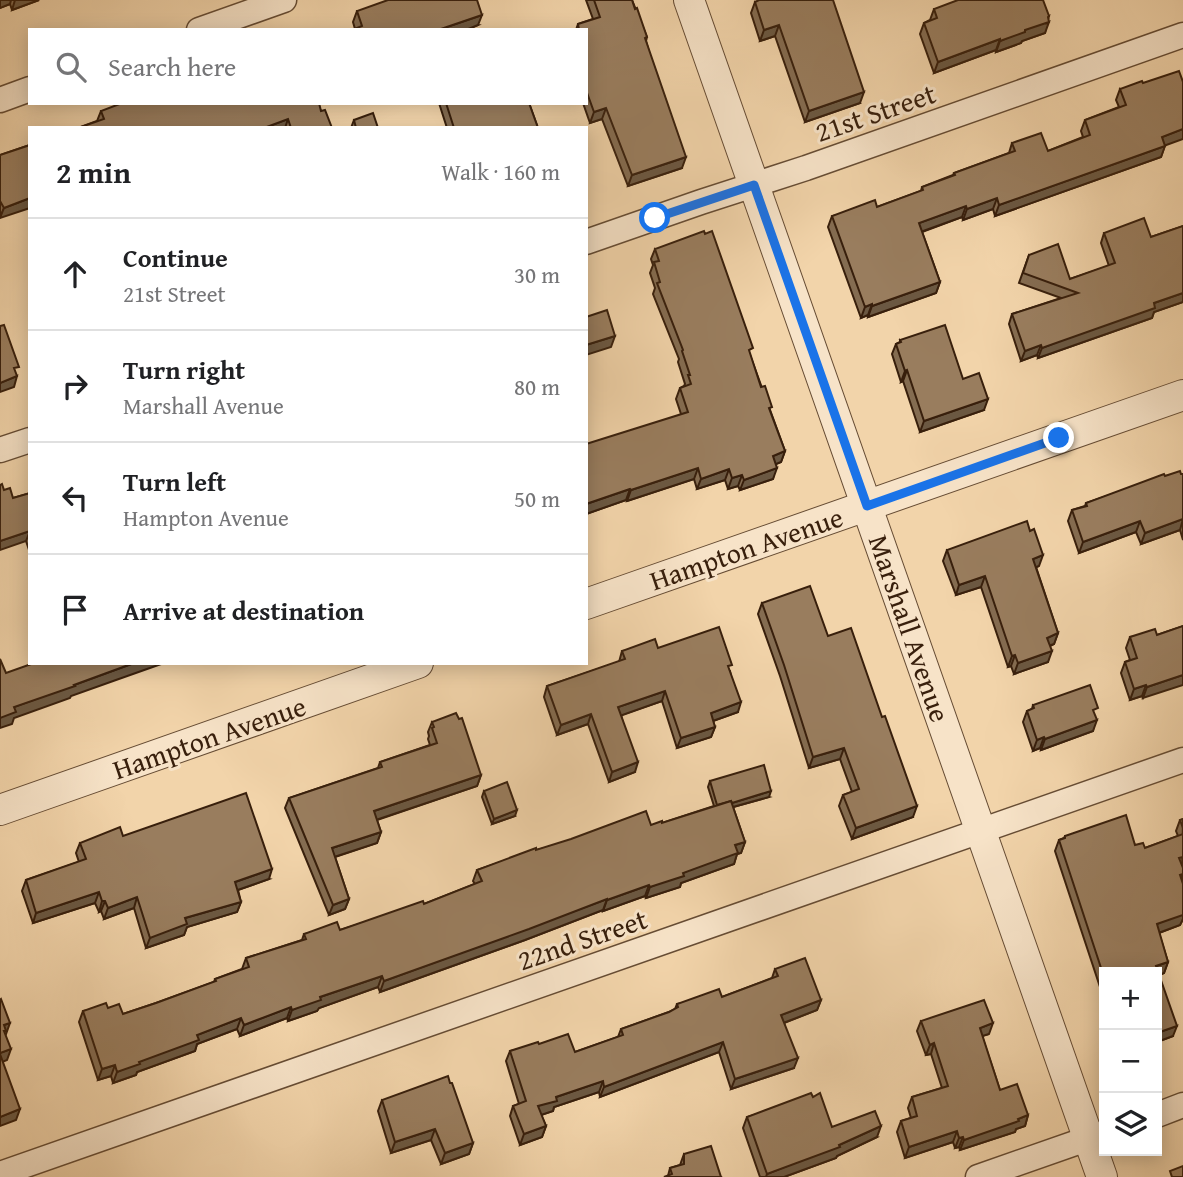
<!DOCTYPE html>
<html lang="en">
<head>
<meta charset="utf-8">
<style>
  :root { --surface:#fff; --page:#f2f2f2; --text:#202124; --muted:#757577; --line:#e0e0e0 }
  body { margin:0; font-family:"Gentium Book Plus",serif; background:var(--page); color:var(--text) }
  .controls { position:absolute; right:21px; bottom:21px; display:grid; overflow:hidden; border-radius:0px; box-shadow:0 4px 18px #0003 }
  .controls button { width:63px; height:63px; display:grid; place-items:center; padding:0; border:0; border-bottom:2px solid var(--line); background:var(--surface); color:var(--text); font:35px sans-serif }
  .stop { position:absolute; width:21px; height:21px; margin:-16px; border:5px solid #1a73e8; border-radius:50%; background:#fff }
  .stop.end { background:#1a73e8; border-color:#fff; box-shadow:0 2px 7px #0008 }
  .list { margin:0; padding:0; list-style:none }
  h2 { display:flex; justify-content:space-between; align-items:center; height:91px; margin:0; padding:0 28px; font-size:30px }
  h2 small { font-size:23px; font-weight:400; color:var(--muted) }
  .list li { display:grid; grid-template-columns:46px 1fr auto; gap:21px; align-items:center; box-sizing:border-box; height:112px; padding:0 28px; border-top:2px solid var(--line) }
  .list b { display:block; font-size:26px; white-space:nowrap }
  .list p { margin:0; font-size:23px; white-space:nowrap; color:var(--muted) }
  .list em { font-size:23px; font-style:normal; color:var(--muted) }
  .icon { flex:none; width:38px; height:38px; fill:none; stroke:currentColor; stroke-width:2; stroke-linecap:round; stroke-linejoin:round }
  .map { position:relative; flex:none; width:1183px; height:1177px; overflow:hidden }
  .search { position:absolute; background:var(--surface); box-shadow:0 4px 18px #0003; left:28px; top:28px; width:560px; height:77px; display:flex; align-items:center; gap:18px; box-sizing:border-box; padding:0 24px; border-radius:0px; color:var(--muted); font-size:26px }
  .panel { position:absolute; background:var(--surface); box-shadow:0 4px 18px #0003; left:28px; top:126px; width:560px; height:539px; border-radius:0px }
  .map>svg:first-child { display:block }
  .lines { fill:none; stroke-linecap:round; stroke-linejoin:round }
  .minor-casing { stroke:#664c34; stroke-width:27 }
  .tertiary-casing { stroke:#664c34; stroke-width:32 }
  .minor { stroke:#f7e3c8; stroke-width:24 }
  .tertiary { stroke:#f7e3c8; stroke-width:30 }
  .wall { fill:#846c51; stroke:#381f0c; stroke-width:2 }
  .shaded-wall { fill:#6b5842; stroke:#381f0c; stroke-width:2 }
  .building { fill:#997d5e; stroke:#381f0c; stroke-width:2 }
  .route { stroke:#1a73e8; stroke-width:9 }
  .labels { text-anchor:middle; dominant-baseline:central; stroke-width:6; stroke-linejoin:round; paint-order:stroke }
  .street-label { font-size:28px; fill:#381f0c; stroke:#f7e3c8 }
</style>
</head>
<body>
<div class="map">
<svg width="1183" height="1177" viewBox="0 0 1183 1177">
  <rect width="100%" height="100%" fill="#f2d4aa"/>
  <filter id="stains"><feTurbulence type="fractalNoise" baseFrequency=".00286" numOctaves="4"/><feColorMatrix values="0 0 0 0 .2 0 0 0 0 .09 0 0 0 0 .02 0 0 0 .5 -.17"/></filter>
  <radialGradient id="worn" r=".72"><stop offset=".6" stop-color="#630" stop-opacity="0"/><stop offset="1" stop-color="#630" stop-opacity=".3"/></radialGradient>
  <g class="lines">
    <!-- minor casing -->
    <g class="minor-casing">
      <g id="minor">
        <path d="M 199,30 L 284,0"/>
        <path d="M 0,100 L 30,89"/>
        <path d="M 586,242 L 701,202 L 806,168 L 1183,35"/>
        <path d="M 0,450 L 30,440"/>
        <path d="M 1157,1115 L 1183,1105"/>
        <path d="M 0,1174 L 1183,760"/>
        <path d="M 978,1177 L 1104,1133"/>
      </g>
    </g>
    <!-- tertiary casing -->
    <g class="tertiary-casing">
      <g id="tertiary">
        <path d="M 689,0 L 1102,1177"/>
        <path d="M 586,604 L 1183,395"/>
        <path d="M 0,810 L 418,663"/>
      </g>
    </g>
    <!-- minor -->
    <use href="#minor" class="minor"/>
    <!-- tertiary -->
    <use href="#tertiary" class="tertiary"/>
  </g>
  <!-- wall -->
  <g class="wall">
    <path d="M 0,0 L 39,0 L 12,10 L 10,4 L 0,8 Z"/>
    <path d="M 586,0 L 632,0 L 647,37 L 646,41 L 682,168 L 628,186 L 602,119 L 590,123 L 583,103 L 586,103 L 586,30 L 576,30 L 578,24 L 593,19 Z"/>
    <path d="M 755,2 L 860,103 L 805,122 L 775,36 L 760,41 L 751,13 Z"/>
    <path d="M 934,9 L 1048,19 L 1045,33 L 1022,41 L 1021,43 L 996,52 L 996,50 L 934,73 L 920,34 L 924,23 L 930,20 Z"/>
    <path d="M 357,11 L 478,25 L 466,30 L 352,30 L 355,29 L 353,22 Z"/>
    <path d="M 1120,89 L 1165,145 L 1161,157 L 995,216 L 993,209 L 963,220 L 962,217 L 922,232 L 940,282 L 936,293 L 868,317 L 868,315 L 861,318 L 828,227 L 832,216 L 877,207 L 921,191 L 922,187 L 953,175 L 954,173 L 1009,153 L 1012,143 L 1048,151 L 1083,137 L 1081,131 L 1085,120 L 1119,107 L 1116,100 Z"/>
    <path d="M 439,103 L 529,103 L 538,128 L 447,128 Z"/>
    <path d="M 101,111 L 321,111 L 332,128 L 78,128 L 97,121 Z"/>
    <path d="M 354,120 L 378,128 L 351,128 Z"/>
    <path d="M 30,145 L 0,218 L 0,155 Z"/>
    <path d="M 1183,226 L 1183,302 L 1154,312 L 1152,318 L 1038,358 L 1037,355 L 1021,361 L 1009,324 L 1012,314 L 1061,298 L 1019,283 L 1029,255 L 1070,279 L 1109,266 L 1101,243 L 1104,233 L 1151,237 Z"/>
    <path d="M 655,249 L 750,355 L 785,451 L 781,462 L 776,464 L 773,479 L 740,490 L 738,486 L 728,489 L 725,480 L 697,489 L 694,479 L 627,501 L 626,500 L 586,514 L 681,414 L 676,399 L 680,388 L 684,386 L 685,384 L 678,362 L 679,359 L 653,294 L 655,288 L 650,273 L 653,265 L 651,259 Z"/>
    <path d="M 900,340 L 963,379 L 984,410 L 920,432 L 903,381 L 901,382 L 892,354 L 896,344 L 900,342 Z"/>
    <path d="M 1183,474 L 1183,540 L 1180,530 L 1141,544 L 1136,532 L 1079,553 L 1068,521 L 1072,510 L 1085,506 L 1086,503 L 1165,476 Z"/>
    <path d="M 4,490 L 13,498 L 30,493 L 30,553 L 26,541 Z"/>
    <path d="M 947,550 L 1039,566 L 1036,567 L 1058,633 L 1054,644 L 1050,646 L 1048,662 L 1014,674 L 1011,666 L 1008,667 L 981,587 L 956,595 L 943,561 Z"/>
    <path d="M 762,603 L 828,636 L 913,817 L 852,839 L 839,806 L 843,795 L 852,792 L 840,759 L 809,768 L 780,676 L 758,614 Z"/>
    <path d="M 1183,626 L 1143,698 L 1142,696 L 1130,700 L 1121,673 L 1125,662 L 1130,660 L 1126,648 L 1130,637 L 1157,635 Z"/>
    <path d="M 658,648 L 730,671 L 738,712 L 713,721 L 715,727 L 711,737 L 677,748 L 662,701 L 621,715 L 635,772 L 609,782 L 588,724 L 557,735 L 544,697 L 547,686 L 619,662 L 622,651 Z"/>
    <path d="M 1033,705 L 1095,716 L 1093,731 L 1041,750 L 1040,748 L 1033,751 L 1023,722 L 1027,711 L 1032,709 Z"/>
    <path d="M 432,722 L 481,775 L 477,786 L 377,820 L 381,832 L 377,843 L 335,857 L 349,899 L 345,909 L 329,915 L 285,808 L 289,798 L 378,768 L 380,762 L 430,745 L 428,739 L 429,736 L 428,732 Z"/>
    <path d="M 710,781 L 769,797 L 733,807 L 745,842 L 741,853 L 737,854 L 734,864 L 681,883 L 680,887 L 646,898 L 645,896 L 603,911 L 603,910 L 525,940 L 380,992 L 378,987 L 319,1008 L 317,1011 L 288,1021 L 287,1018 L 240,1036 L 237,1029 L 197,1044 L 195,1051 L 137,1072 L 136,1075 L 113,1083 L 111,1076 L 98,1080 L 79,1022 L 83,1011 L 108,1008 L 123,1014 L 156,1003 L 214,982 L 215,979 L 242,969 L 246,958 L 302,940 L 304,934 L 340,930 L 424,904 L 475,884 L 473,881 L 477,870 L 536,850 L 662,823 L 714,806 L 708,787 Z"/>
    <path d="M 484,791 L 515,816 L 492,824 L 482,797 Z"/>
    <path d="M 1183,819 L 1182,881 L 1183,884 L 1183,919 L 1180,925 L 1159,933 L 1168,962 L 1164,973 L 1159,975 L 1173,1036 L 1157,1042 L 1157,972 L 1104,972 L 1104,993 L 1102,993 L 1055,851 L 1059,840 L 1064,838 L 1065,836 L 1135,845 L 1145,848 L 1178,836 L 1176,831 L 1180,820 Z"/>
    <path d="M 80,843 L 269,879 L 238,890 L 241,902 L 237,912 L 187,927 L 184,935 L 146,948 L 134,908 L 104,919 L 101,911 L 99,912 L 95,903 L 33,923 L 22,891 L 26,880 L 79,862 L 76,853 Z"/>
    <path d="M 775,969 L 821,1000 L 817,1010 L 784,1023 L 794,1068 L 731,1089 L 719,1052 L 600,1097 L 599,1092 L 554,1107 L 553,1111 L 541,1115 L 546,1126 L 542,1137 L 520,1145 L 510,1116 L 513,1106 L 519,1104 L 506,1061 L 510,1051 L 539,1044 L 575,1052 L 618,1037 L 621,1029 L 669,1012 L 675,1009 L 677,1004 L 722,997 L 772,978 Z"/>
    <path d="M 921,1021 L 989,1034 L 982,1036 L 1000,1090 L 1028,1115 L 1025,1126 L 1016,1129 L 1015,1132 L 960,1150 L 959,1147 L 955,1148 L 953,1142 L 905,1158 L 897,1132 L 901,1121 L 911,1118 L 908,1108 L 912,1097 L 942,1088 L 931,1054 L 926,1055 L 917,1031 Z"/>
    <path d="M 813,1097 L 832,1127 L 877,1137 L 837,1156 L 836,1158 L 784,1177 L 760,1177 L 743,1128 L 747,1117 Z"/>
    <path d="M 382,1100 L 473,1143 L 469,1154 L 441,1164 L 431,1140 L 391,1153 L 378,1111 Z"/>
    <path d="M 684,1154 L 721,1177 L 668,1176 L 670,1168 L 680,1165 Z"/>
  </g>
  <!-- shaded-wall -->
  <g class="shaded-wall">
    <path d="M 0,0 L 11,0 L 10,4 L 0,8 Z"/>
    <path d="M 15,0 L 39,0 L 12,10 Z"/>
    <path d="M 482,15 L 478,25 L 466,30 L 438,30 Z"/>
    <path d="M 1049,16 L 1047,23 L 1049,22 L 1045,33 L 1022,41 L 1021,43 L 996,52 L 1000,41 L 1025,30 Z"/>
    <path d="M 779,25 L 775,36 L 760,41 L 764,30 Z"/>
    <path d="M 1000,39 L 996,50 L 934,73 L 938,62 Z"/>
    <path d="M 864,92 L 860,103 L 805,122 L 809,111 Z"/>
    <path d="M 606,108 L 602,119 L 590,123 L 594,112 Z"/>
    <path d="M 288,119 L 285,128 L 264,128 Z"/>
    <path d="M 1183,129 L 1183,139 L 1158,148 L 1162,137 Z"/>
    <path d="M 1165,146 L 1161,157 L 995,216 L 999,205 Z"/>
    <path d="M 686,157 L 682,168 L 628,186 L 632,175 Z"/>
    <path d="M 30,198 L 30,208 L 0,218 L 4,208 Z"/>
    <path d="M 997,198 L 993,209 L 963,220 L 967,209 Z"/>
    <path d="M 966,206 L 962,217 L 915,234 L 919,223 Z"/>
    <path d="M 940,282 L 936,293 L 868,317 L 872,306 Z"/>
    <path d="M 1183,293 L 1183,302 L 1154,312 L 1152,318 L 1038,358 L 1042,348 L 1154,303 Z"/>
    <path d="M 872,304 L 868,315 L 861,318 L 865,307 Z"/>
    <path d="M 615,336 L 611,347 L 586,355 L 586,345 Z"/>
    <path d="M 1041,345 L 1037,355 L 1021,361 L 1025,351 Z"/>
    <path d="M 907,370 L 903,381 L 901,382 L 905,371 Z"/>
    <path d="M 17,376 L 14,387 L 0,392 L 0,383 Z"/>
    <path d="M 988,399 L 984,410 L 920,432 L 924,421 Z"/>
    <path d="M 785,451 L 781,462 L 769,467 L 773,456 Z"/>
    <path d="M 698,468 L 694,479 L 627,501 L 631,490 Z"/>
    <path d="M 777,468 L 773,479 L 740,490 L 744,480 Z"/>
    <path d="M 729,469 L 725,480 L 697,489 L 701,479 Z"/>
    <path d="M 742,475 L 738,486 L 728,489 L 732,478 Z"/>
    <path d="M 630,489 L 626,500 L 586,514 L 586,504 Z"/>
    <path d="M 1183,519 L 1180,530 L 1141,544 L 1145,533 Z"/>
    <path d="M 1140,521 L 1136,532 L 1079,553 L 1083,542 Z"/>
    <path d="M 30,531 L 26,541 L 0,550 L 0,541 Z"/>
    <path d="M 1043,555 L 1039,566 L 1029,570 L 1033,559 Z"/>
    <path d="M 985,576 L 981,587 L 956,595 L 959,585 Z"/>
    <path d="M 1058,633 L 1054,644 L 1043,648 L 1047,638 Z"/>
    <path d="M 1052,651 L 1048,662 L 1014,674 L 1018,663 Z"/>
    <path d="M 1015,655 L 1011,666 L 1008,667 L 1012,656 Z"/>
    <path d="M 134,663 L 164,663 L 116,680 L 71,696 L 70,698 L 14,718 L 12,724 L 0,728 L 0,718 L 14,707 Z"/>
    <path d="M 1183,675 L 1183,685 L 1143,698 L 1147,687 Z"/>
    <path d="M 1146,685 L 1142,696 L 1130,700 L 1134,689 Z"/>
    <path d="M 665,691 L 662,701 L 614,718 L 618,707 Z"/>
    <path d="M 741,702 L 738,712 L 707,723 L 711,713 Z"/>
    <path d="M 591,714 L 588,724 L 557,735 L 561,725 Z"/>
    <path d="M 1097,720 L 1093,731 L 1041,750 L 1045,739 Z"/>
    <path d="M 715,727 L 711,737 L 677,748 L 681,738 Z"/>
    <path d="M 1044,737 L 1040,748 L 1033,751 L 1037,740 Z"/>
    <path d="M 844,748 L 840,759 L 809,768 L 813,757 Z"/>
    <path d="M 638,762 L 635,772 L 609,782 L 612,772 Z"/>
    <path d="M 481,775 L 477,786 L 370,822 L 374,811 Z"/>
    <path d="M 771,791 L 769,797 L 715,812 L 718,807 Z"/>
    <path d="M 917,806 L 913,817 L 852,839 L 856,828 Z"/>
    <path d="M 517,810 L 515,816 L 492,824 L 494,819 Z"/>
    <path d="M 381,832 L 377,843 L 328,859 L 332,848 Z"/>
    <path d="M 745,842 L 741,853 L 737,854 L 734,864 L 681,883 L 680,887 L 646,898 L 650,887 L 683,873 L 735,845 Z"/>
    <path d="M 272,869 L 269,879 L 232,892 L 235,882 Z"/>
    <path d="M 649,885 L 645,896 L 603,911 L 607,900 Z"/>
    <path d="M 99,892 L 95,903 L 33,923 L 36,913 Z"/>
    <path d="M 137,897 L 134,908 L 104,919 L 108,908 Z"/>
    <path d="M 349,899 L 345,909 L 329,915 L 333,905 Z"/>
    <path d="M 607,899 L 603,910 L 525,940 L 380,992 L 384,981 Z"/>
    <path d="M 102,901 L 105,901 L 101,911 L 99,912 Z"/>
    <path d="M 241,902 L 237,912 L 187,927 L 184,935 L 146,948 L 150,938 L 185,918 Z"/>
    <path d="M 1183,910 L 1183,919 L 1180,925 L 1153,935 L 1157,924 Z"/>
    <path d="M 1168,962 L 1164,973 L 1157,976 L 1156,966 Z"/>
    <path d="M 382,976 L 378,987 L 319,1008 L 317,1011 L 288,1021 L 292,1010 L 320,997 Z"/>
    <path d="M 821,1000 L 817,1010 L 778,1025 L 781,1015 Z"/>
    <path d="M 291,1007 L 287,1018 L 240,1036 L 244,1025 Z"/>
    <path d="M 241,1018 L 237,1029 L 197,1044 L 195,1051 L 137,1072 L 136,1075 L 113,1083 L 117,1072 L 197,1035 Z"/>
    <path d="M 10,1023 L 6,1034 L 2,1042 L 4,1025 Z"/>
    <path d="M 993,1023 L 989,1034 L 976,1038 L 980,1028 Z"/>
    <path d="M 1177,1026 L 1173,1036 L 1157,1042 L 1157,1033 Z"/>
    <path d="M 723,1042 L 719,1052 L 600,1097 L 604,1087 Z"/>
    <path d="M 934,1043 L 931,1054 L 926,1055 L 930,1045 Z"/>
    <path d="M 11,1049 L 7,1060 L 0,1063 L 0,1053 Z"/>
    <path d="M 798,1058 L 794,1068 L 731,1089 L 735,1079 Z"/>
    <path d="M 115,1065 L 111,1076 L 98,1080 L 102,1069 Z"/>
    <path d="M 603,1081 L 599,1092 L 554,1107 L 553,1111 L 535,1117 L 538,1106 L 556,1097 Z"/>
    <path d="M 20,1109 L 16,1120 L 0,1126 L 0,1117 Z"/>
    <path d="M 1028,1115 L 1025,1126 L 1016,1129 L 1015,1132 L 960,1150 L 964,1140 Z"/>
    <path d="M 546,1126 L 542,1137 L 520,1145 L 524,1134 Z"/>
    <path d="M 881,1126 L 877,1137 L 837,1156 L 836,1158 L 784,1177 L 766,1177 L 767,1174 L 839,1145 Z"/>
    <path d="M 435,1129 L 431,1140 L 391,1153 L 395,1142 Z"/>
    <path d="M 957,1131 L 953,1142 L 905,1158 L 909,1147 Z"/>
    <path d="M 963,1137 L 959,1147 L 955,1148 L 959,1138 Z"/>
    <path d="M 473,1143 L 469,1154 L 441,1164 L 445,1153 Z"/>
  </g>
  <!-- building -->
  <g class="building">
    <path d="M 388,0 L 477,0 L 482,15 L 438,30 L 352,30 L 362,26 L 357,11 Z"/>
    <path d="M 594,0 L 632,0 L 635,9 L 637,8 L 647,37 L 645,38 L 686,157 L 632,175 L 606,108 L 594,112 L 586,90 L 586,30 L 579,30 L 578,24 L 600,17 Z"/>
    <path d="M 759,0 L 833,0 L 864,92 L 809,111 L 779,25 L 764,30 L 755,2 Z"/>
    <path d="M 958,0 L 1043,0 L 1049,16 L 1048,17 L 1049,22 L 1025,30 L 1025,32 L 1000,41 L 1000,39 L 938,62 L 924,23 L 937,18 L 934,9 Z"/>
    <path d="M 1179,71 L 1183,82 L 1183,129 L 1162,137 L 1165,146 L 999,205 L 997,198 L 967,209 L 966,206 L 919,223 L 940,282 L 872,306 L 872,304 L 865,307 L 832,216 L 875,200 L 877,207 L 923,190 L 922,187 L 955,175 L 954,173 L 1015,151 L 1012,143 L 1041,133 L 1048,151 L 1090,135 L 1085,120 L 1126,105 L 1120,89 L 1142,81 L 1143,83 Z"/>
    <path d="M 122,103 L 319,103 L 321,111 L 325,110 L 332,128 L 291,128 L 288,119 L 264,128 L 78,128 L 104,119 L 101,111 Z"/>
    <path d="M 446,103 L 529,103 L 538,128 L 454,128 Z"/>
    <path d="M 373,113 L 378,128 L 356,128 L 354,120 Z"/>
    <path d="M 30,145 L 30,198 L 4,208 L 0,201 L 0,155 Z"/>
    <path d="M 1144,218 L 1151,237 L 1183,226 L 1183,293 L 1154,303 L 1155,308 L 1042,348 L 1041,345 L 1025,351 L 1012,314 L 1078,293 L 1023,273 L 1029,255 L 1058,244 L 1070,279 L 1115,263 L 1104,233 Z"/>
    <path d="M 704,231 L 705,234 L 712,231 L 753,348 L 749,350 L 761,387 L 765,386 L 772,407 L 769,408 L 785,451 L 773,456 L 777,468 L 744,480 L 742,475 L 732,478 L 729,469 L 701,479 L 698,468 L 631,490 L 630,489 L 586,504 L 586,444 L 688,412 L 680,388 L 691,384 L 688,375 L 690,375 L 682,351 L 683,350 L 657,283 L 660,282 L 654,262 L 659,261 L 655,249 Z"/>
    <path d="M 607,310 L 615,336 L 586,345 L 586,317 Z"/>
    <path d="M 4,325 L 19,367 L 14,368 L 17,376 L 0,383 L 0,326 Z"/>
    <path d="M 945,325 L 963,379 L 979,373 L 988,399 L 924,421 L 907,370 L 905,371 L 896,344 L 901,342 L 900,340 Z"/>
    <path d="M 1180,471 L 1181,474 L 1183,474 L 1183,519 L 1145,533 L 1140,521 L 1083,542 L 1072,510 L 1087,506 L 1086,503 L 1164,474 L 1165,476 Z"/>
    <path d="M 2,484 L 4,490 L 10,488 L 13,498 L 30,493 L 30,531 L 0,541 L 0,485 Z"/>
    <path d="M 1027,521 L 1030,531 L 1034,529 L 1043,555 L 1033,559 L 1058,633 L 1047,638 L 1052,651 L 1018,663 L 1015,655 L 1012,656 L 985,576 L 959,585 L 947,550 Z"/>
    <path d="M 810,586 L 828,636 L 851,628 L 882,717 L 885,716 L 917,806 L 856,828 L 843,795 L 859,789 L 844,748 L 813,757 L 784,665 L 762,603 Z"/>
    <path d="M 1183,626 L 1183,675 L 1147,687 L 1146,685 L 1134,689 L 1125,662 L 1137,658 L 1130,637 L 1155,629 L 1157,635 Z"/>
    <path d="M 719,627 L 732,665 L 728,666 L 741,702 L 711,713 L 715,727 L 681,738 L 665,691 L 618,707 L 638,762 L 612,772 L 591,714 L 561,725 L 547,686 L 625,659 L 622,651 L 655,639 L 658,648 Z"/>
    <path d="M 0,659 L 6,673 L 34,663 L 134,663 L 74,685 L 75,686 L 14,707 L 16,712 L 0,718 Z"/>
    <path d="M 1090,685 L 1098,708 L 1093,710 L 1097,720 L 1045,739 L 1044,737 L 1037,740 L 1027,711 L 1034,708 L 1033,705 Z"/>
    <path d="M 456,713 L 459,719 L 462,718 L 481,775 L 374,811 L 381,832 L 332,848 L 349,899 L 333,905 L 289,798 L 382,767 L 380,762 L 437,743 L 432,728 L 434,727 L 432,722 Z"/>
    <path d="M 764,765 L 771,791 L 732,803 L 731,801 L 717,805 L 710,781 Z"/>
    <path d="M 507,782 L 517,810 L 494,819 L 484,791 Z"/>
    <path d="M 246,793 L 272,869 L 235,882 L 241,902 L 185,918 L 187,924 L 150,938 L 137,897 L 108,908 L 105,901 L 102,901 L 99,892 L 36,913 L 26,880 L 86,859 L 80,843 L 120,827 L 123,836 Z"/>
    <path d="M 731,801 L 745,842 L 735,845 L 738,853 L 683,873 L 684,876 L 650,887 L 649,885 L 607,900 L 607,899 L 529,929 L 384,981 L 382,976 L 320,997 L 321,1000 L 292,1010 L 291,1007 L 244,1025 L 241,1018 L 197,1035 L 199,1040 L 139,1062 L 140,1064 L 117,1072 L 115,1065 L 102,1069 L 83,1011 L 106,1003 L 108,1008 L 119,1004 L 123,1014 L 156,1003 L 216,981 L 215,979 L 249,967 L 246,958 L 306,939 L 304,934 L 337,922 L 340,930 L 423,901 L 424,904 L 482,881 L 477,870 L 536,848 L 536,850 L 571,839 L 646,811 L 651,825 L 662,821 L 662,823 Z"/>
    <path d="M 1126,815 L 1135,845 L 1143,843 L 1145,848 L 1183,834 L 1183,857 L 1179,858 L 1183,868 L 1183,874 L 1180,875 L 1183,884 L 1183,915 L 1157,924 L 1168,962 L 1156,966 L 1177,1026 L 1157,1033 L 1157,972 L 1104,972 L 1104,977 L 1059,840 L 1065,838 L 1065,836 Z"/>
    <path d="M 1183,819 L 1183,828 L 1180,820 Z"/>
    <path d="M 805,958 L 821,1000 L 781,1015 L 798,1058 L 735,1079 L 723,1042 L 604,1087 L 603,1081 L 556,1097 L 557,1101 L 538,1106 L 546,1126 L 524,1134 L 513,1106 L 526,1101 L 510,1051 L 538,1042 L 539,1044 L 568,1034 L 575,1052 L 623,1035 L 621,1029 L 669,1012 L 678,1007 L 677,1004 L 719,989 L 722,997 L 778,976 L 775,969 Z"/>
    <path d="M 1,999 L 10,1023 L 4,1025 L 6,1031 L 4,1031 L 11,1049 L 0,1053 L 0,1000 Z"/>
    <path d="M 984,1000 L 993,1023 L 980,1028 L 1000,1090 L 1017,1084 L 1028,1115 L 1018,1119 L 1019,1121 L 964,1140 L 963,1137 L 959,1138 L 957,1131 L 909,1147 L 901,1121 L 917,1116 L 912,1097 L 948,1086 L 934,1043 L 930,1045 L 921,1021 Z"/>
    <path d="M 0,1054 L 20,1109 L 0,1117 Z"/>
    <path d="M 448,1076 L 450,1083 L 452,1083 L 473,1143 L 445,1153 L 435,1129 L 395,1142 L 382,1100 Z"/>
    <path d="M 811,1093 L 813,1097 L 820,1093 L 832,1127 L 875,1111 L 881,1126 L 839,1145 L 840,1147 L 767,1174 L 747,1117 Z"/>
    <path d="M 711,1146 L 721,1177 L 664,1177 L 672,1174 L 670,1168 L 684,1164 L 684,1154 Z"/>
    <path d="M 1183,1166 L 1183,1177 L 1172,1177 L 1170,1171 Z"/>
  </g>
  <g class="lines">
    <!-- route -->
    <path class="route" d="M 655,218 L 754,185 L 867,506 L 1059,438"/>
  </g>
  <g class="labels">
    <!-- street labels -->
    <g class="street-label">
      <text transform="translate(875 112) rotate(-19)">21st Street</text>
      <text transform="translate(746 548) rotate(-19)">Hampton Avenue</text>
      <text transform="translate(910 628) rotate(71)">Marshall Avenue</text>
      <text transform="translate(209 737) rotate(-19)">Hampton Avenue</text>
      <text transform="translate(582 939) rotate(-19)">22nd Street</text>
    </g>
  </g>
  <rect width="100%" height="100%" filter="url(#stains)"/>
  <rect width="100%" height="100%" fill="url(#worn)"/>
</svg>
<div class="controls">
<button>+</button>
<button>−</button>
<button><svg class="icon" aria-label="layers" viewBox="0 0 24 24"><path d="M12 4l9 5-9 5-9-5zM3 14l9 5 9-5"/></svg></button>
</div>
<div class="stop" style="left:655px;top:218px"></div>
<div class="stop end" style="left:1059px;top:438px"></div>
<div class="search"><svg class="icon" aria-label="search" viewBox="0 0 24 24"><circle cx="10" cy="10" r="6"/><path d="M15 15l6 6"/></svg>Search here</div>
<section class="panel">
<h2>2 min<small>Walk · 160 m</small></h2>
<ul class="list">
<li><svg class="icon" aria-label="ahead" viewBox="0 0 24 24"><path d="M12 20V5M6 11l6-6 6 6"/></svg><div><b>Continue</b><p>21st Street</p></div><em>30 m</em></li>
<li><svg class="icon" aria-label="right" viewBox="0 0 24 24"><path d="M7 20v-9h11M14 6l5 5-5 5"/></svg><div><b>Turn right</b><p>Marshall Avenue</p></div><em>80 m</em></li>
<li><svg class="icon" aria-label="left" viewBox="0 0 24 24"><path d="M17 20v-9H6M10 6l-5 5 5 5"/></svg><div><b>Turn left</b><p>Hampton Avenue</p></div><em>50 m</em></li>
<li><svg class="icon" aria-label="arrive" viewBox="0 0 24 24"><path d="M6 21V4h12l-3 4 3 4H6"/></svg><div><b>Arrive at destination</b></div></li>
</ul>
</section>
</div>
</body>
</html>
